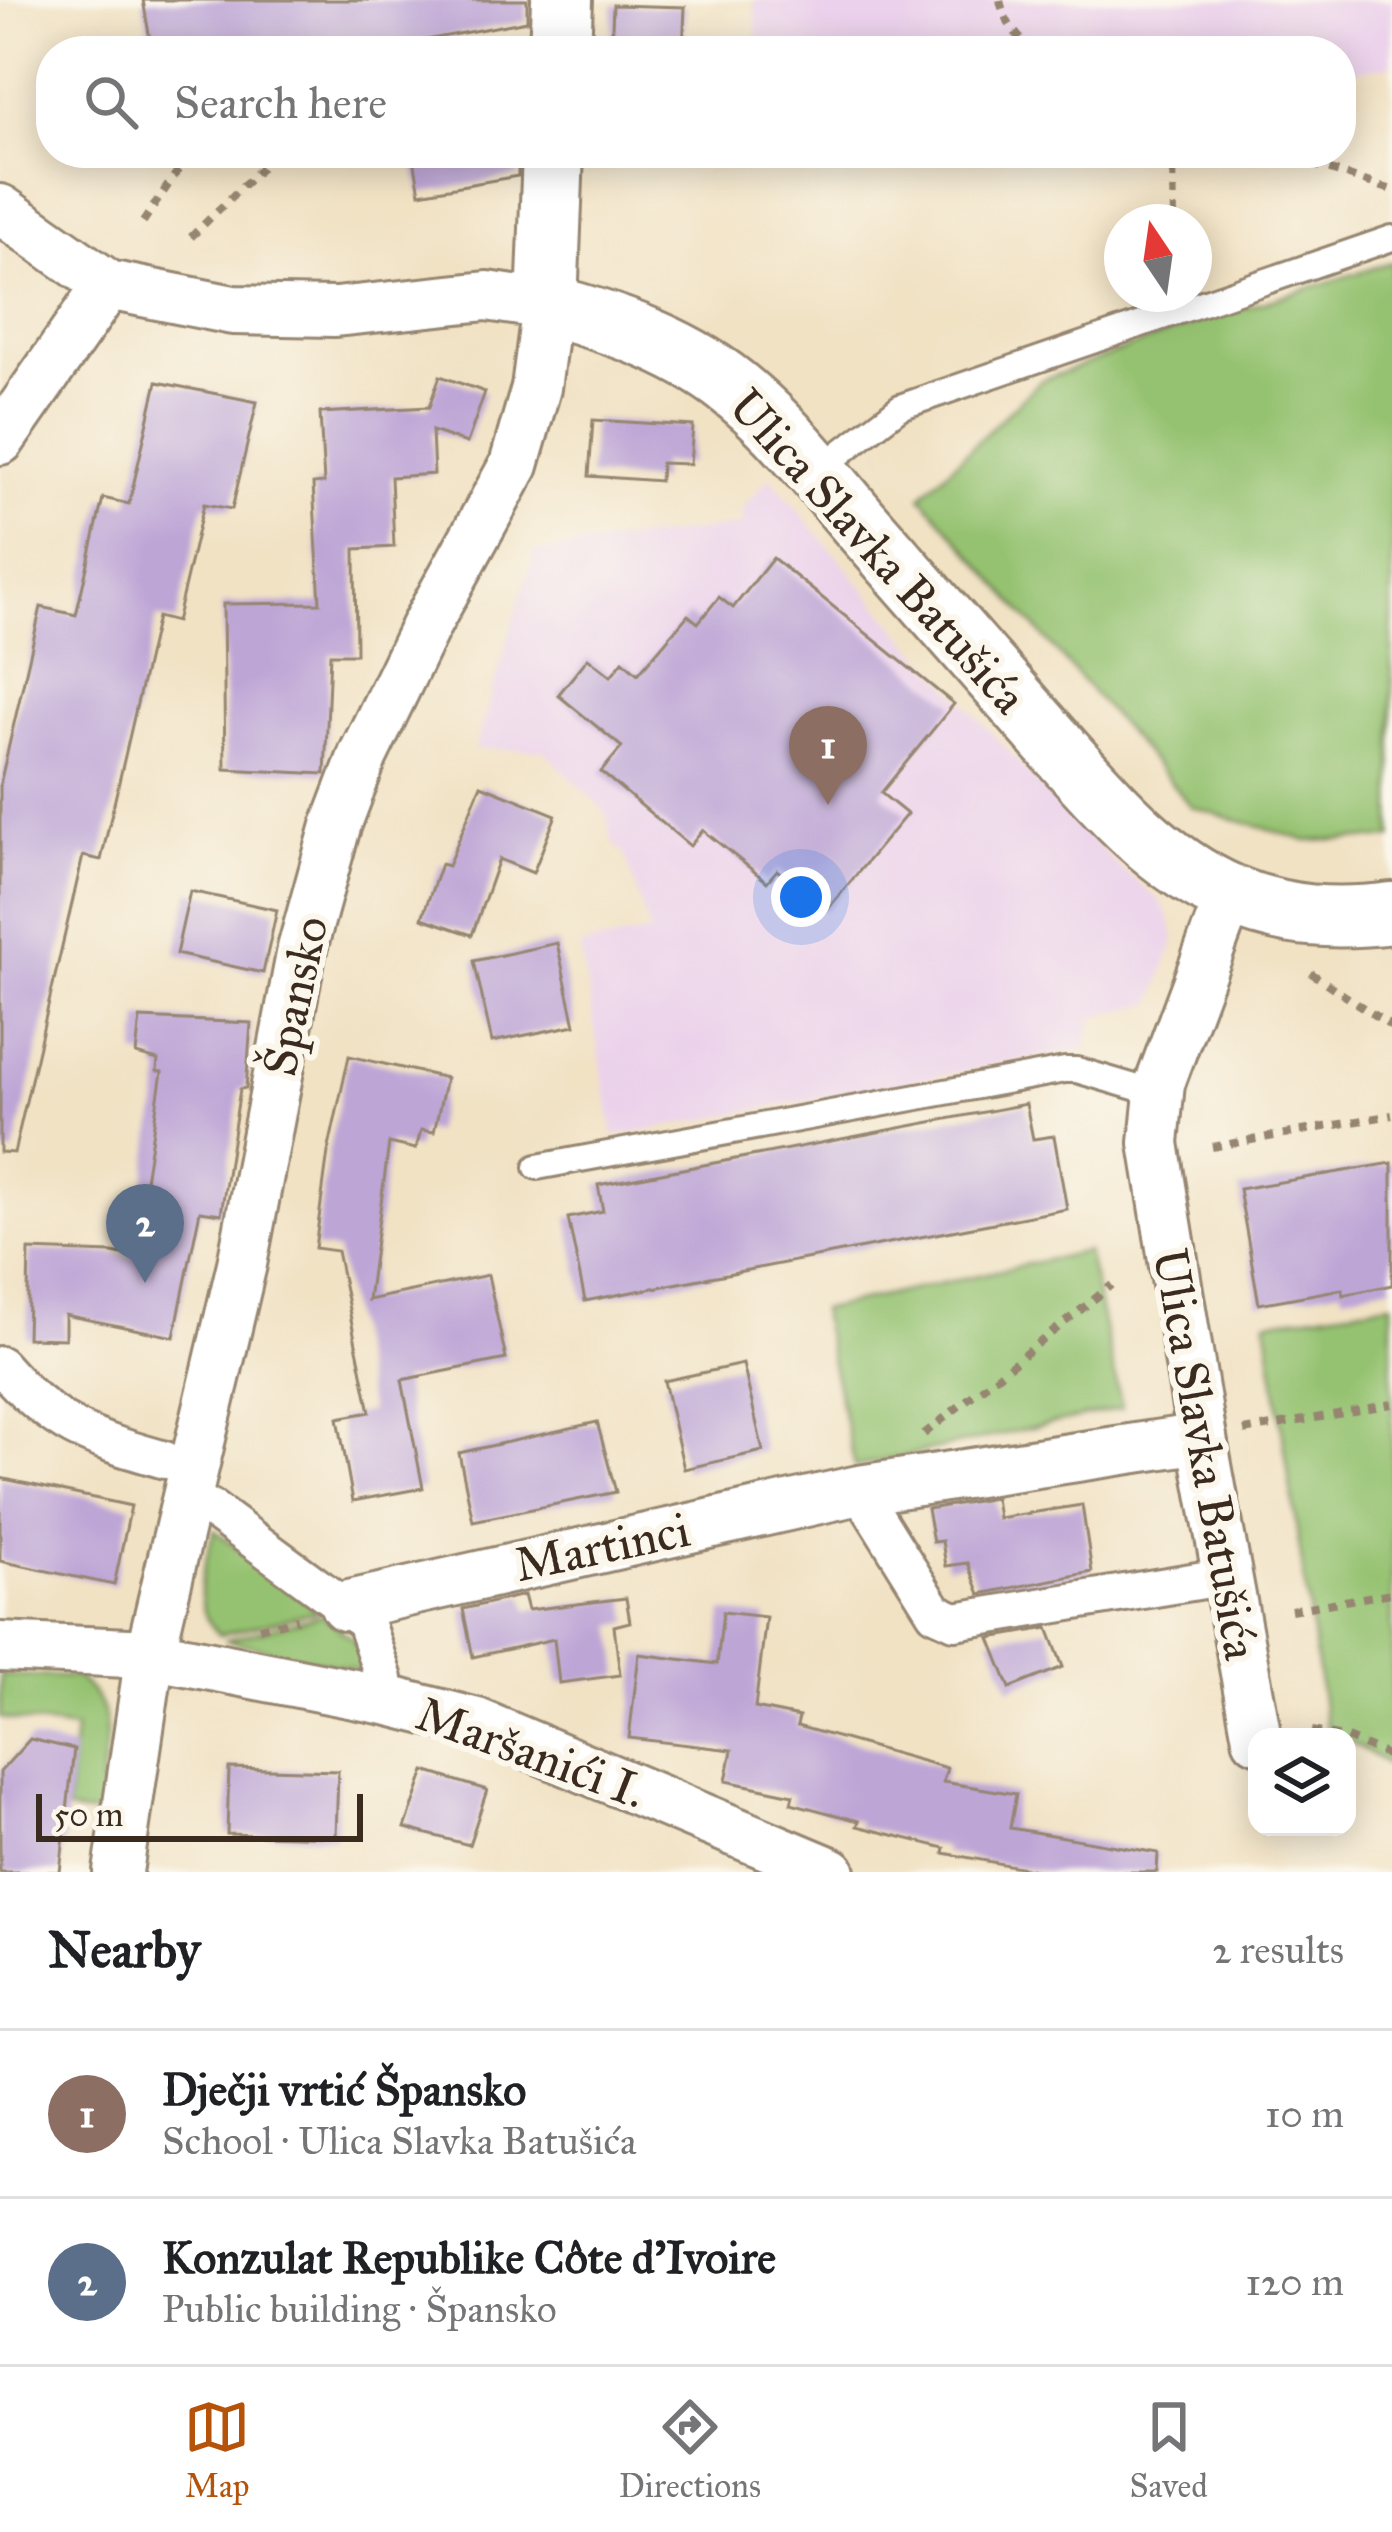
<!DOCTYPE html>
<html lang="en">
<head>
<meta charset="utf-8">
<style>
  :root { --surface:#fff; --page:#f6f6f6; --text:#202124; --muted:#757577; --line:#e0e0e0; --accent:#b45309 }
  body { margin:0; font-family:"IM FELL Great Primer",serif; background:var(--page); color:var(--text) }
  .controls { position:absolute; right:36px; bottom:36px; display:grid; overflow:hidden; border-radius:24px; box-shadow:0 6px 30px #0003 }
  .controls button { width:108px; height:108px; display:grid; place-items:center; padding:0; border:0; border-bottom:3px solid var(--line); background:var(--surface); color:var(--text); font:60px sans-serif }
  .compass { position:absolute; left:1104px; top:204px; width:108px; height:108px; border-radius:50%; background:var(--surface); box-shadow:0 6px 30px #0003; rotate:347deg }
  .scale { position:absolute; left:36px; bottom:30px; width:327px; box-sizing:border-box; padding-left:12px; border:6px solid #3b2a1e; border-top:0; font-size:33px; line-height:42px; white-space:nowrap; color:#3b2a1e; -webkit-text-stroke:9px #fbf7ec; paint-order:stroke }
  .you { position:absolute; left:801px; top:897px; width:42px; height:42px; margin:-30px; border:9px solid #fff; border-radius:50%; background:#1a73e8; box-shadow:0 0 0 18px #1a73e833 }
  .badge { display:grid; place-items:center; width:78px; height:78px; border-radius:50%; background:var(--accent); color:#fff; font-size:39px; font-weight:700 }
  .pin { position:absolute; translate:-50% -99px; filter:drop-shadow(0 3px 6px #0008) }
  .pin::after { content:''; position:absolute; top:63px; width:42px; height:36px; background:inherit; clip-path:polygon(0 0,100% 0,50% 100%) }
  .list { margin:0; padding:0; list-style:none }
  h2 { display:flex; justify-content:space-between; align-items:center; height:156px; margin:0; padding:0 48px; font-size:51px }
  h2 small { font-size:39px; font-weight:400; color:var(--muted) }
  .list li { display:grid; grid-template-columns:78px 1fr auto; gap:36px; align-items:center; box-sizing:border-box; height:168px; padding:0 48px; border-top:3px solid var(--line) }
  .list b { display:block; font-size:45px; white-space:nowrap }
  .list p { margin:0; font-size:39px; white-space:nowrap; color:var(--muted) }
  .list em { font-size:39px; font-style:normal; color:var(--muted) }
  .icon { flex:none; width:66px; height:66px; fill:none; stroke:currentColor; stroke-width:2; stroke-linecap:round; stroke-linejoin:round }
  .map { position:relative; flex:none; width:1392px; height:1872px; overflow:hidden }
  .search { position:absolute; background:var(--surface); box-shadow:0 6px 30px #0003; left:36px; right:36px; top:36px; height:132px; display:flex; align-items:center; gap:30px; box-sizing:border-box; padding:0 42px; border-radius:48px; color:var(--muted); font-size:45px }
  .sheet { height:492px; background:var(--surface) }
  nav { display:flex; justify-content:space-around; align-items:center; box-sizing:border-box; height:168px; border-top:3px solid var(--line); background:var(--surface); font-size:33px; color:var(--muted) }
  nav a { display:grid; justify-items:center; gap:6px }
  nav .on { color:var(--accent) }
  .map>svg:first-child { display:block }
  .built { fill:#ebd1eb }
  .green { fill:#95c271; stroke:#687648; stroke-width:3 }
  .building { fill:#bda5d6 }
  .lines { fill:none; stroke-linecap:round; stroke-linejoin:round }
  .service-casing { stroke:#968671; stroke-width:30 }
  .pedestrian-casing { stroke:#968671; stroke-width:42 }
  .minor-casing { stroke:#968671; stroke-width:54 }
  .tertiary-casing { stroke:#968671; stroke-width:66 }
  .path { stroke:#968671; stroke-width:8; stroke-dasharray:9 9; stroke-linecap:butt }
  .service { stroke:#fff; stroke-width:24 }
  .pedestrian { stroke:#fff; stroke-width:36 }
  .minor { stroke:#fff; stroke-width:48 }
  .tertiary { stroke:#fff; stroke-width:60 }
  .labels { text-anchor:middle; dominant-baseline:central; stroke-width:12; stroke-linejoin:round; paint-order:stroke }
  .street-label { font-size:48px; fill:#3b2a1e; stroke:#fbf7ec }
</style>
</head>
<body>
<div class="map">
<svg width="1392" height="1872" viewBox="0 0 1392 1872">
  <rect width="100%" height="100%" fill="#fbf7ec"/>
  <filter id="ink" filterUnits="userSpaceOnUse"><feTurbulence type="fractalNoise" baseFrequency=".00833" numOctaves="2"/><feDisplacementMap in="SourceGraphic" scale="24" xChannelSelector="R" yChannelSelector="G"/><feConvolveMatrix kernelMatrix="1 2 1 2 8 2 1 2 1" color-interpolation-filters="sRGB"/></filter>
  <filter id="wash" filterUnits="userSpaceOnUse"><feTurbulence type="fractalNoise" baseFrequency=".004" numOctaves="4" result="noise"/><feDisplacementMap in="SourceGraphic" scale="48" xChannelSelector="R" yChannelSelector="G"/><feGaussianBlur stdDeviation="2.7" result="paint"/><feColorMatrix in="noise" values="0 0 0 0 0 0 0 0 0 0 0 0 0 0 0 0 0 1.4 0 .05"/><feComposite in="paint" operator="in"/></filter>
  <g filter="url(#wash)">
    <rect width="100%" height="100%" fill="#f1e2c4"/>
    <!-- built -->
    <g class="built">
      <path d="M 754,0 L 1392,0 L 1392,65 L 1341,72 L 1341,51 L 758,51 Z"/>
      <path d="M 770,477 L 904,636 L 1052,799 L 1124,872 L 1159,900 L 1168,915 L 1175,938 L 1153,1003 L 1093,1018 L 1087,1048 L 614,1136 L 580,946 L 650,933 L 624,853 L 614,845 L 605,811 L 543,750 L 475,749 L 534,552 L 743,525 L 742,509 Z"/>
    </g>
    <!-- green -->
    <g class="green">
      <path d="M 1392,262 L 1392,838 L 1307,841 L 1192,807 L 921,496 L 1040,381 L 1193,324 Z"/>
      <path d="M 1087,1251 L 1122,1408 L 855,1467 L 820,1310 Z"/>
      <path d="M 1392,1303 L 1392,1767 L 1326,1727 L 1266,1321 Z"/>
      <path d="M 214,1530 L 317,1611 L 219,1635 C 188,1603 204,1569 214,1530 Z"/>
      <path d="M 322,1615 L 354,1640 L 370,1673 L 225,1640 Z"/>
      <path d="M 0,1675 L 76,1677 C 119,1711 104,1737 101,1786 L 112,1789 L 108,1816 L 67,1811 L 75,1729 L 0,1718 Z"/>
    </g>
    <g id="blocks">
      <!-- building -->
      <g class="building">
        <path d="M 143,0 L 527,0 L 527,21 L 367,51 L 152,51 Z"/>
        <path d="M 613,5 L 685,7 L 683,51 L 611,51 Z"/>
        <path d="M 413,153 L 518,153 L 518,176 L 420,193 Z"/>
        <path d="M 440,376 L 485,392 L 467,443 L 432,431 L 434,474 L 391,477 L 394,547 L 355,549 L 356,654 L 330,654 L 325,774 L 225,769 L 223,604 L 320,603 L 313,484 L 324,483 L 320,413 L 429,407 Z"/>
        <path d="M 157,382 L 257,402 L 232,509 L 204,504 L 176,622 L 157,617 L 101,860 L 83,856 L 14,1153 L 0,1152 L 0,784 L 41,607 L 76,615 L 103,498 L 129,504 Z"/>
        <path d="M 593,420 L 693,426 L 690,464 L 661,463 L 660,481 L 589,476 Z"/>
        <path d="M 773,558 L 954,704 L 881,793 L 907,814 L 826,911 L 777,870 L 767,882 L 703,830 L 690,846 L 601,772 L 622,747 L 558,695 L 588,658 L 611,676 L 623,661 L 638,674 L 688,615 L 698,623 L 719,597 L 733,608 Z"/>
        <path d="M 481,785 L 556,815 L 533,873 L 499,859 L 472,935 L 422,918 L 441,864 L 448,866 Z"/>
        <path d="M 190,891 L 277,910 L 263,973 L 176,954 Z"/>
        <path d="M 557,943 L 575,1025 L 492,1042 L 474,961 Z"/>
        <path d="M 140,1018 L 251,1023 L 246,1088 L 240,1089 L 221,1214 L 200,1211 L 174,1337 L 65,1315 L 65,1339 L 27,1338 L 29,1250 L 112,1253 L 133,1257 L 162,1072 L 157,1071 L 158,1060 L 136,1054 Z"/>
        <path d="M 349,1056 L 446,1078 L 434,1132 L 421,1130 L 416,1149 L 389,1143 L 368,1300 L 488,1275 L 506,1359 L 402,1380 L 423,1488 L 353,1501 L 338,1418 L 370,1412 L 337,1251 L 315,1248 L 328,1152 Z"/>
        <path d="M 1026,1104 L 1033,1139 L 1054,1136 L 1067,1209 L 585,1301 L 568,1218 L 603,1211 L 598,1185 Z"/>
        <path d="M 1392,1163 L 1392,1285 L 1343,1295 L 1342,1289 L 1259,1304 L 1239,1189 Z"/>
        <path d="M 743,1364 L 763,1451 L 684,1469 L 664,1381 Z"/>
        <path d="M 597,1422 L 616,1492 L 473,1521 L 459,1453 Z"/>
        <path d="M 0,1478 L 131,1506 L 114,1585 L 0,1561 Z"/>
        <path d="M 995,1498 L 998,1518 L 1082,1505 L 1092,1572 L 980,1594 L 968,1563 L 946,1566 L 942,1541 L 933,1542 L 927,1509 Z"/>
        <path d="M 524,1595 L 528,1610 L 626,1598 L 630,1622 L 614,1626 L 620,1675 L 559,1683 L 554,1639 L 473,1657 L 463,1609 Z"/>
        <path d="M 723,1612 L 766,1617 L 755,1708 L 799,1717 L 797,1726 L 947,1768 L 943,1782 L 1016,1794 L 1010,1828 L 1158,1853 L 1157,1872 L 1046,1872 L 944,1853 L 945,1848 L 857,1826 L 859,1821 L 791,1803 L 793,1795 L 726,1781 L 732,1750 L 629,1738 L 639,1654 L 717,1664 Z"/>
        <path d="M 1048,1628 L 1063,1667 L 1010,1688 L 990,1638 Z"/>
        <path d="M 30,1739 L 74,1749 L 60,1872 L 0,1872 L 0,1772 Z"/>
        <path d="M 229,1768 L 338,1771 L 336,1837 L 227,1834 Z"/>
        <path d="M 425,1771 L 487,1790 L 469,1845 L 405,1828 Z"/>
      </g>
    </g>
  </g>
  <g filter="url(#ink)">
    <use href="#blocks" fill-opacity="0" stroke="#968671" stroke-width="3"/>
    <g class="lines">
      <!-- service casing -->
      <g class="service-casing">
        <g id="service">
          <path d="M 816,472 L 900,407 L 1392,238"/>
          <path d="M 537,1167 L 1065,1070 L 1077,1070 L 1158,1094"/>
        </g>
      </g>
      <!-- pedestrian casing -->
      <g class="pedestrian-casing">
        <g id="pedestrian">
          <path d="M 0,1365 C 54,1427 88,1438 165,1460"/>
          <path d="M 859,1490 L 935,1612 L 955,1621 L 1228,1576"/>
          <path d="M 210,1508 L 365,1622 L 384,1679"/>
        </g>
      </g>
      <!-- minor casing -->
      <g class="minor-casing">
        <g id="minor">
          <path d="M 0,209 L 108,285 L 233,310 L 335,312 L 487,296 L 547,305 L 536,388 L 514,465 L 425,627 L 363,755 L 336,826 L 302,949 L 242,1264 L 150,1654 L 118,1872"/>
          <path d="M 0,440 L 108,285"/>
          <path d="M 1230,895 L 1160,1083 L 1154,1143 L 1202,1438 L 1257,1738"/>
          <path d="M 345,1606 L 859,1490 L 1202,1438"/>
          <path d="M 0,1647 L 150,1654 L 390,1701 L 477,1723 L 831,1872"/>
        </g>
      </g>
      <!-- tertiary casing -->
      <g class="tertiary-casing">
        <g id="tertiary">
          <path d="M 560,51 L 562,0"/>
          <path d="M 553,153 L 547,305 C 617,324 687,347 743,396 C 787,433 823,480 860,523 C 922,594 984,665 1047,736 C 1100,796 1156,863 1231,895 C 1284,918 1337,920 1392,913"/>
        </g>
      </g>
      <!-- path -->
      <g class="path">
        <path d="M 1000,0 C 1005,23 1016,36 1034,51"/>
        <path d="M 442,51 L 511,39"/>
        <path d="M 1173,153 L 1174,222"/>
        <path d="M 1278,153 L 1392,190"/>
        <path d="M 143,222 L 190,153"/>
        <path d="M 191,237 L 276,153"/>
        <path d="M 1311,973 L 1392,1027"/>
        <path d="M 1212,1147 L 1392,1115"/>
        <path d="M 1244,1431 L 1392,1404"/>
        <path d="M 924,1434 L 1112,1285"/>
        <path d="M 1291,1610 L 1392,1593"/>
        <path d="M 259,1628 L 297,1619"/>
        <path d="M 1312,1731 L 1343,1737"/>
        <path d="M 1347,1738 L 1392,1757"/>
      </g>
      <!-- service -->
      <use href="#service" class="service"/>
      <!-- pedestrian -->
      <use href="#pedestrian" class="pedestrian"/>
      <!-- minor -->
      <use href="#minor" class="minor"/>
      <!-- tertiary -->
      <use href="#tertiary" class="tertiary"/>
    </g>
  </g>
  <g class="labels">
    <!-- street labels -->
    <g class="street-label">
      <text transform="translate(878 551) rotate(48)">Ulica Slavka Batušića</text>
      <text transform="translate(295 996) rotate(-78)">Špansko</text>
      <text transform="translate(1206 1454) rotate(80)">Ulica Slavka Batušića</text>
      <text transform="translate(602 1547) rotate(-12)">Martinci</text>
      <text transform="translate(531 1752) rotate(20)">Maršanići I.</text>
    </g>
  </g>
</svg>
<div class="controls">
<button><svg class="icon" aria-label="layers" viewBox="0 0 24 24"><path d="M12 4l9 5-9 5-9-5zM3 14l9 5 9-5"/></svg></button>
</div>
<svg class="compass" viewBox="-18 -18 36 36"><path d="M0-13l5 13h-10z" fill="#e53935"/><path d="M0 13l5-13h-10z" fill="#757577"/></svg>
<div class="scale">50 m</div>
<div class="you"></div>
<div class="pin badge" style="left:828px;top:805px;background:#8d6e63">1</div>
<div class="pin badge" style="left:145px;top:1283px;background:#5c6f8a">2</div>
<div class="search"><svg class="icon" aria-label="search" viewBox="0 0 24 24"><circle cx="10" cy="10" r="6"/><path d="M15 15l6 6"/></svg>Search here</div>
</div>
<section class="sheet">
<h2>Nearby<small>2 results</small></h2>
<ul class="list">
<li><span class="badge" style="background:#8d6e63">1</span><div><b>Dječji vrtić Špansko</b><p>School · Ulica Slavka Batušića</p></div><em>10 m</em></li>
<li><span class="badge" style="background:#5c6f8a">2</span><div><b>Konzulat Republike Côte d'Ivoire</b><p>Public building · Špansko</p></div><em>120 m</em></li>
</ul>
</section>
<nav>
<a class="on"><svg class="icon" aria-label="map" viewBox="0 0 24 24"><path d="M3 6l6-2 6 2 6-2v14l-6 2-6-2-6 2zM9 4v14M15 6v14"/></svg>Map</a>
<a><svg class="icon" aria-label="directions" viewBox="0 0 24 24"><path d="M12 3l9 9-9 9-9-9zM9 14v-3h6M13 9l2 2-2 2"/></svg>Directions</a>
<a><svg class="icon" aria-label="saved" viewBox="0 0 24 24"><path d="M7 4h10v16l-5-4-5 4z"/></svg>Saved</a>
</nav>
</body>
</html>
